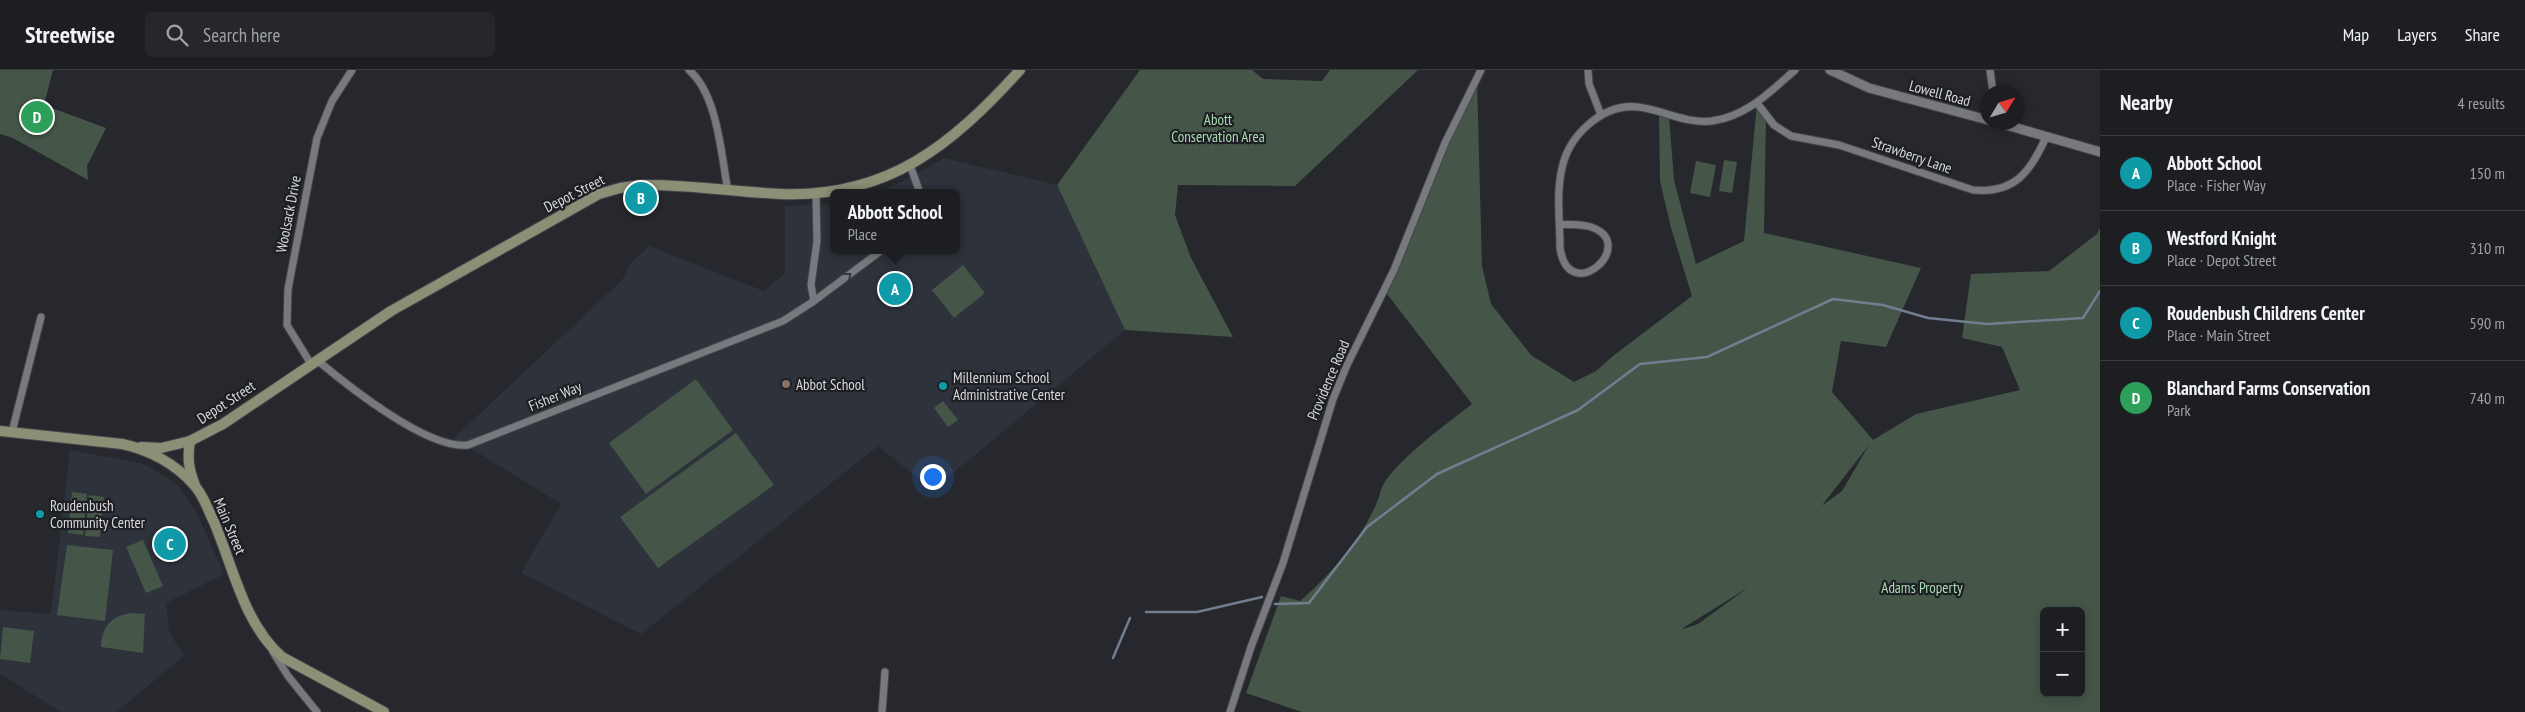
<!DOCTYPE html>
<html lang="en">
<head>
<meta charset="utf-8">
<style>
  :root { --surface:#1c1e22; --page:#25272a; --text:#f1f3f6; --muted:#a0a2a5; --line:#3a3c40; --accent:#0b8043 }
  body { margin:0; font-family:"PT Sans Narrow",sans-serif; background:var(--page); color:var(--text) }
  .controls { position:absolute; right:15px; bottom:15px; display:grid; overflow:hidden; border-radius:8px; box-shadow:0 2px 12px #0003 }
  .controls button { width:45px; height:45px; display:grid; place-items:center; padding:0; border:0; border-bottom:1px solid var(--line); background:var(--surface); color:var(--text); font:25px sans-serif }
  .compass { position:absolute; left:1980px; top:15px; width:45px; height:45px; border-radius:50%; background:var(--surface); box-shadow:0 2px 12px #0003; rotate:52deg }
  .you { position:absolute; left:932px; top:406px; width:18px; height:18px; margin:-12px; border:4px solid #fff; border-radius:50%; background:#1a73e8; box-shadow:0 0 0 8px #1a73e833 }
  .badge { display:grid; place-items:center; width:32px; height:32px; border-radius:50%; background:var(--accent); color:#fff; font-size:16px; font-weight:700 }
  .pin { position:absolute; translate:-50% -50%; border:2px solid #fff; box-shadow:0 1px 5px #0006 }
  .popup { position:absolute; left:830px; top:119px; width:130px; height:65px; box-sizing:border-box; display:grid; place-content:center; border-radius:8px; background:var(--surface); filter:drop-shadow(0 1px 4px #0005); font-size:16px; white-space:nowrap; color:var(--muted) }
  .popup b { font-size:19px; color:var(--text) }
  .popup::after { content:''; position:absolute; left:50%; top:100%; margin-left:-10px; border:10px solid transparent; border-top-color:var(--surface) }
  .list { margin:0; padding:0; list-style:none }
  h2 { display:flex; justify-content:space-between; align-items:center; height:65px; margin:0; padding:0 20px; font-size:21px }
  h2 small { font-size:16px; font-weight:400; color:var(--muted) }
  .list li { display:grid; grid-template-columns:32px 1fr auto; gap:15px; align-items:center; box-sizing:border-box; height:75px; padding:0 20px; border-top:1px solid var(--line) }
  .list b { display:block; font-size:19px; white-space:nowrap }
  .list p { margin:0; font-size:16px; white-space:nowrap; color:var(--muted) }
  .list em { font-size:16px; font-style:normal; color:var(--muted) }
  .icon { flex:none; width:28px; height:28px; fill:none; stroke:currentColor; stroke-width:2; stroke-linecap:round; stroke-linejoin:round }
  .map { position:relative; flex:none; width:2100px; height:642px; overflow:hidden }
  header { display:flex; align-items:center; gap:30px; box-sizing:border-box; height:70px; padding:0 25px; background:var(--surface); border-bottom:1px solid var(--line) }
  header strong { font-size:24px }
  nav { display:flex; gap:28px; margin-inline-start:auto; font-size:18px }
  .search { width:350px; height:45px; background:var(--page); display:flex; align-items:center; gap:12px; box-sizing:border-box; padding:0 18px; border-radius:8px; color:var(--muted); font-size:19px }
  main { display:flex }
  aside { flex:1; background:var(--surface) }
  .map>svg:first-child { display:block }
  .built { fill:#2d323b }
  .green { fill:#455548; fill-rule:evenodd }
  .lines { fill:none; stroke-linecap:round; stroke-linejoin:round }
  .stream { stroke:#717e90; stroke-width:2.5 }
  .minor-casing { stroke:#434549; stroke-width:9 }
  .tertiary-casing { stroke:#434549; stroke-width:11 }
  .secondary-casing { stroke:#434549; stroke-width:12 }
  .minor { stroke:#77797e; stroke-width:7 }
  .tertiary { stroke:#77797e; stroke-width:9 }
  .secondary { stroke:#8b8f76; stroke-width:10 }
  .oneway { stroke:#383a3e }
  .education-dot { fill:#8d6e63; stroke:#1d1f23; stroke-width:2 }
  .culture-dot { fill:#0f9aa8; stroke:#1d1f23; stroke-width:2 }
  .labels { text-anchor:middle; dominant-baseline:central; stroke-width:4.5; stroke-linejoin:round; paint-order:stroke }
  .street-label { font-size:15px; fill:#d8dadd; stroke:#1d1f23 }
  .park-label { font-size:15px; fill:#aadcb3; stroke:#1d1f23 }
  .poi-label { font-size:15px; fill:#d8dadd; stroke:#1d1f23; text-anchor:start }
</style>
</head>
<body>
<header>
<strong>Streetwise</strong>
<div class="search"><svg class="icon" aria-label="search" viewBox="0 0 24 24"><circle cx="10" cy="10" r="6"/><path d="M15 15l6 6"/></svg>Search here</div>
<nav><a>Map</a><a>Layers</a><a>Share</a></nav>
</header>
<main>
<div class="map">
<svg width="2100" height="642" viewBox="0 0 2100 642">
  <rect width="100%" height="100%" fill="#26282d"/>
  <!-- built -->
  <g class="built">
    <path d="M 944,88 L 1057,115 L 1125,260 L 933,420 L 878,376 L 641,564 L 521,503 L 561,434 L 454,368 L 622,210 L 631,193 L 649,176 L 764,221 L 785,203 L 785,136 L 834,134 L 834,180 L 956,180 L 956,123 L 876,123 L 901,112 Z"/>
    <path d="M 70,380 L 141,393 L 167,407 L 178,416 L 196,441 L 224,504 L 166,533 L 169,562 L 184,586 L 116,642 L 61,642 L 0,604 L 0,540 L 51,544 Z"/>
  </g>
  <!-- green -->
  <g class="green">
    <path d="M 0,0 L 53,0 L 44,35 L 106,58 L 87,96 L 88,110 L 13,68 L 0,64 Z"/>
    <path d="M 1140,0 L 1252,0 L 1263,9 L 1322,11 L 1330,0 L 1418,0 L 1295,116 L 1178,115 L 1175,145 L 1191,188 L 1233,267 L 1125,260 L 1057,115 Z"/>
    <path d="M 1477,9 L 1482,196 L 1491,234 L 1531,285 L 1574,312 L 1596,301 L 1613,286 L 1692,226 L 1671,158 L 1660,111 L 1659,42 L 1669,46 L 1674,110 L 1696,194 L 1744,171 L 1757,33 L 1766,46 L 1764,163 L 1921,198 L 1886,277 L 1841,271 L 1832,322 L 1873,370 L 1916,344 L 2020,320 L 2002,277 L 1962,268 L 1971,204 L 2049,201 L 2097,164 L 2100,158 L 2100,642 L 1302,642 L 1246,623 L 1281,526 L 1300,531 C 1329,506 1358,473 1374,439 C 1379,430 1380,418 1386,410 C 1408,381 1443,357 1472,334 L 1384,220 ZM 1869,375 L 1842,421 L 1823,435 L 1823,434 ZM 1749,517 L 1698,554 L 1683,559 L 1683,558 ZM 2044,541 L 2081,541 L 2081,623 L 2044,623 Z"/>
    <path d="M 1724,90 L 1737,92 L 1732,123 L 1719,121 Z"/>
    <path d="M 1696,91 L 1716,95 L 1710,127 L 1690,123 Z"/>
    <path d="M 963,195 L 985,223 L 954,248 L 932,220 Z"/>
    <path d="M 696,309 L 733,360 L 646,424 L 609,373 Z"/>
    <path d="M 943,331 L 958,350 L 948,357 L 934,338 Z"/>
    <path d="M 736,363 L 774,415 L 658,498 L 620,447 Z"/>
    <path d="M 72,422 L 87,424 L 83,465 L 68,463 Z"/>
    <path d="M 89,425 L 104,427 L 100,467 L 85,466 Z"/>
    <path d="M 143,470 L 163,516 L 146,523 L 126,477 Z"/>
    <path d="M 67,475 L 113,480 L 105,551 L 57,545 Z"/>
    <path d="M 132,543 L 145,544 L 143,583 L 101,577 C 101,557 112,545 132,543 Z"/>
    <path d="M 3,557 L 34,561 L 30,593 L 0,589 Z"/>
  </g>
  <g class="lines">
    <!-- stream -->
    <g class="stream">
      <path d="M 1275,534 L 1309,533 L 1367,457 L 1437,404 L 1578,340 L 1640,294 L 1707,287 L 1833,229 L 1883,235 L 1928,248 L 1987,254 L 2083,248 L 2100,221"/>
      <path d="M 1146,542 L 1197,542 L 1262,527"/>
      <path d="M 1113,588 L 1130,548"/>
    </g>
    <!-- minor casing -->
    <g class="minor-casing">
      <g id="minor">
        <path d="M 689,0 C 718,25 721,85 728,121"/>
        <path d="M 1588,0 L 1589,14 L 1601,45"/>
        <path d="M 1990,0 L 1993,22"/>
        <path d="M 1757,33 L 1774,55 L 1791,66 L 1839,75 L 1973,120 C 2015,124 2031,101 2046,67"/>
        <path d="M 910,95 L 920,123"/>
        <path d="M 1560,154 C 1570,155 1582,154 1591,157 C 1640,174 1569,238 1560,178 C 1560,152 1556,123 1562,98 C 1569,65 1603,33 1638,37 C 1664,40 1685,54 1712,51 C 1747,46 1770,22 1795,0"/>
        <path d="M 814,231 L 882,180"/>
        <path d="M 317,290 C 348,316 428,380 468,375 L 783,251 L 814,231 L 811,215 L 817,171 L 816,124"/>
        <path d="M 311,294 L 287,255 L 288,219 L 317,68 L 332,31 L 352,0"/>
        <path d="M 12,362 L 41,247"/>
        <path d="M 273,582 L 288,606 L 317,642"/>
        <path d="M 882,642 L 885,602"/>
        <path d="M 1230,642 L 1251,577 L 1283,493 L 1333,329 L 1347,295 L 1394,200 L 1445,73 L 1481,0"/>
      </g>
    </g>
    <!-- tertiary casing -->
    <g class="tertiary-casing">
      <g id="tertiary">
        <path d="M 1830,0 L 1869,18 L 1988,50"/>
        <path d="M 1996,52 L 2100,82"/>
      </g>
    </g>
    <!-- secondary casing -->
    <g class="secondary-casing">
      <g id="secondary">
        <path d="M 0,361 L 122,374 C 148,379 176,394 194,415 C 203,424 208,440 214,452 C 234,499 243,552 282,587 L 384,642"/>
        <path d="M 141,377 L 161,378 L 190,371"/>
        <path d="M 195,415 C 189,400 187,389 190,371 L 223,354 L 391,241 L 599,124 L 620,118 L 641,115 C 688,114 735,122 781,124 C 888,128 952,75 1020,0"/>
      </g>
    </g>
    <!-- minor -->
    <use href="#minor" class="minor"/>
    <!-- tertiary -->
    <use href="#tertiary" class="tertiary"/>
    <!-- secondary -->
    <use href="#secondary" class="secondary"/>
  </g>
  <!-- one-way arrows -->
  <defs><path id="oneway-chevron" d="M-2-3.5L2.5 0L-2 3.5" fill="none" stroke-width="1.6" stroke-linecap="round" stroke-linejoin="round" transform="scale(1.25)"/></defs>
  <use class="oneway" href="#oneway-chevron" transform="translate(848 206) rotate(-37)"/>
  <!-- markers -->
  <circle class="education-dot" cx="786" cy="314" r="5"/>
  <g class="culture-dot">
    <circle cx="943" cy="316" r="5"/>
    <circle cx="40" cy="444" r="5"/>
  </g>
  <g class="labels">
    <!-- street labels -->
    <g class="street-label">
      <text transform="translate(1940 23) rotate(15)">Lowell Road</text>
      <text transform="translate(1912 85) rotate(19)">Strawberry Lane</text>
      <text transform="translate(574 123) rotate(-27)">Depot Street</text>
      <text transform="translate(288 144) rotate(-79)">Woolsack Drive</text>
      <text transform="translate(1328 310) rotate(-67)">Providence Road</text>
      <text transform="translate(555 326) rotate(-22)">Fisher Way</text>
      <text transform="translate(226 332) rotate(-33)">Depot Street</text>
      <text transform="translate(230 456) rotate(67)">Main Street</text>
    </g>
    <!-- park labels -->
    <g class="park-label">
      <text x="1218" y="49">Abott<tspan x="1218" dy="17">Conservation Area</tspan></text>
      <text x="1922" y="517">Adams Property</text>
    </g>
    <!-- poi labels -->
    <g class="poi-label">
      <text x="953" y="307">Millennium School<tspan x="953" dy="17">Administrative Center</tspan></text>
      <text x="796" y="314">Abbot School</text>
      <text x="50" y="435">Roudenbush<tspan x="50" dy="17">Community Center</tspan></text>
    </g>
  </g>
</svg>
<div class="controls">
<button>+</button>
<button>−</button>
</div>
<svg class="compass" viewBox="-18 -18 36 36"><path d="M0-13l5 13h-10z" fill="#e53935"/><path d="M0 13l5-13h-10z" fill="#a0a2a5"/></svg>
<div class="you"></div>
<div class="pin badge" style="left:895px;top:219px;background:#0f9aa8">A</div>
<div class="popup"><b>Abbott School</b>Place</div>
<div class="pin badge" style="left:641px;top:128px;background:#0f9aa8">B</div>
<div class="pin badge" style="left:170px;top:474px;background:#0f9aa8">C</div>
<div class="pin badge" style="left:37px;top:47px;background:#2e9e5b">D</div>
</div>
<aside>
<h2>Nearby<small>4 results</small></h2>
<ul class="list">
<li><span class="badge" style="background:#0f9aa8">A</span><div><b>Abbott School</b><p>Place · Fisher Way</p></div><em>150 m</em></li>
<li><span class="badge" style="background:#0f9aa8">B</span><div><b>Westford Knight</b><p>Place · Depot Street</p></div><em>310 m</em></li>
<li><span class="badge" style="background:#0f9aa8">C</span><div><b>Roudenbush Childrens Center</b><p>Place · Main Street</p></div><em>590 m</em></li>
<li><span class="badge" style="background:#2e9e5b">D</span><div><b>Blanchard Farms Conservation</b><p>Park</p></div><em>740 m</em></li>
</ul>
</aside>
</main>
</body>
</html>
